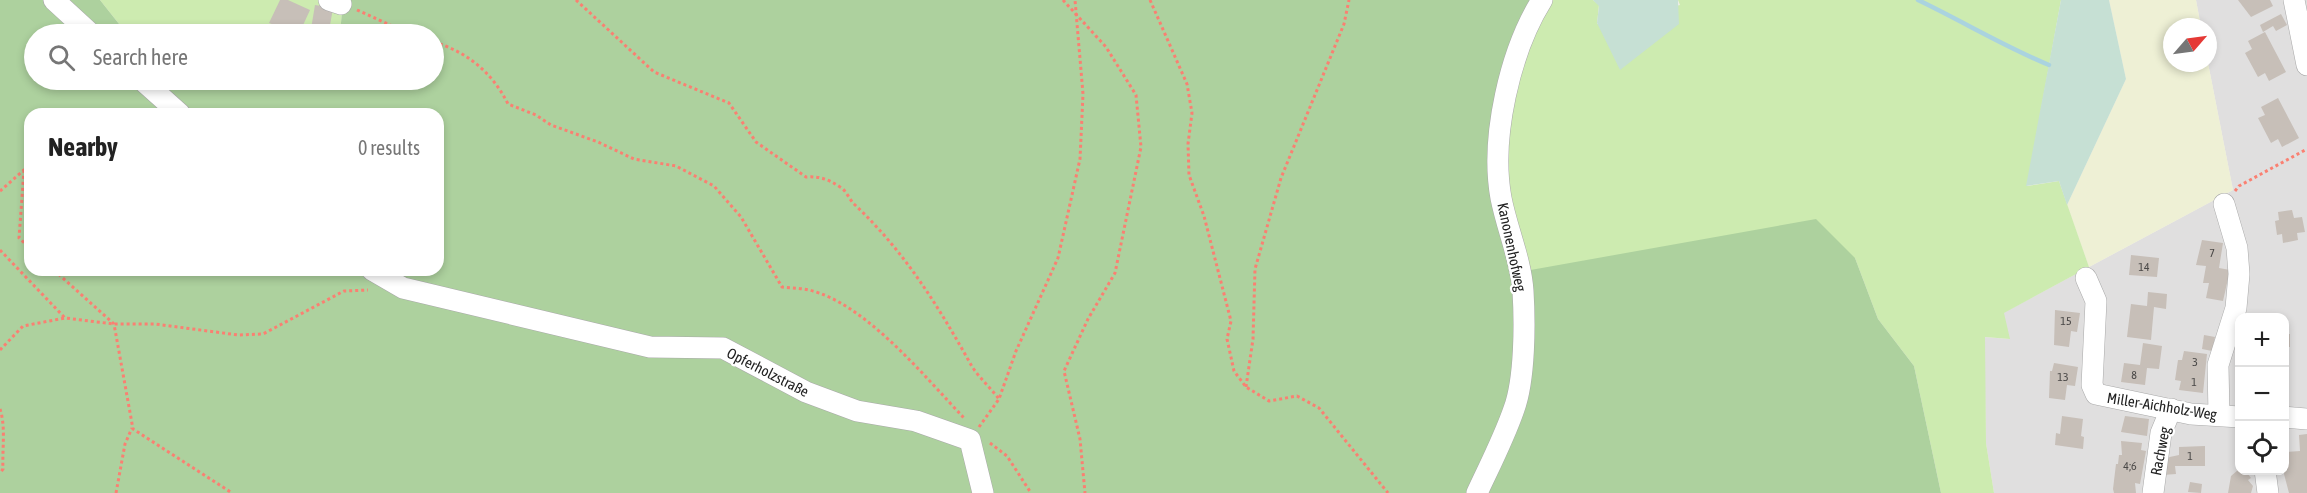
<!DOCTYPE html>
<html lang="en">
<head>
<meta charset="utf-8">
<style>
  :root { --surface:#fff; --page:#f6f6f6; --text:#222; --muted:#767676; --line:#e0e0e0 }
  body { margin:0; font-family:"Asap Condensed",sans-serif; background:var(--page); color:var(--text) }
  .controls { position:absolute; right:18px; bottom:18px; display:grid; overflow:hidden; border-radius:12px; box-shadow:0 3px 9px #0003 }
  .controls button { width:54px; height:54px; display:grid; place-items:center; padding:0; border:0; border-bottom:2px solid var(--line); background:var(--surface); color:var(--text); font:30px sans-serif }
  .compass { position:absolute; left:2163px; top:18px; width:54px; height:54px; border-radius:50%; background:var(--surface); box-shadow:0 3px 9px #0003; rotate:62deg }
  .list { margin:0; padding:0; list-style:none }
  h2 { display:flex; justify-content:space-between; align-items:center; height:78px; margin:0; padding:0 24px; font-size:26px }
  h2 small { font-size:20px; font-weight:400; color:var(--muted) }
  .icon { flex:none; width:33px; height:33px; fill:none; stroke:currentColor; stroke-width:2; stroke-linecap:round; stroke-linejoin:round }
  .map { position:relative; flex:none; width:2307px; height:493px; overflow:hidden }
  .search { position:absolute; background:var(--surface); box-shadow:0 3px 9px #0003; left:24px; top:24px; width:420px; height:66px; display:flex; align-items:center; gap:15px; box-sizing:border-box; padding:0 21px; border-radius:33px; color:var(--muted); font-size:22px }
  .panel { position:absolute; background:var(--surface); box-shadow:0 3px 9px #0003; left:24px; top:108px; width:420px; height:168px; border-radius:18px }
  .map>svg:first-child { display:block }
  .residential { fill:#e0dfdf; fill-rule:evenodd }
  .farmland { fill:#eef0d5 }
  .grass { fill:#cdebb0 }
  .forest { fill:#add19e; fill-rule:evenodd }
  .wetland { fill:#c6e0d4 }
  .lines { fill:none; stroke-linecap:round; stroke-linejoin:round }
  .stream { stroke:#aad3df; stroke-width:4.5 }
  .building { fill:#c7bfb8 }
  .minor-casing { stroke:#a9a9a9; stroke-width:22 }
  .path { stroke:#fa8072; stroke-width:3; stroke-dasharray:3 3; stroke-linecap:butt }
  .minor { stroke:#fff; stroke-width:21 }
  .labels { text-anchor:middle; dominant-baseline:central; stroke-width:4.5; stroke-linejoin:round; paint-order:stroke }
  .number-label { font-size:12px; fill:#4b4948 }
  .street-label { font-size:15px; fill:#222; stroke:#fff }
</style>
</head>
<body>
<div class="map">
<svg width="2307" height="493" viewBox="0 0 2307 493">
  <rect width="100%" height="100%" fill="#f2efe9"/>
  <!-- residential -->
  <path class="residential" d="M 2196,0 L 2307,0 L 2307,493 L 1994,493 L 1986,443 L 1984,337 L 2009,339 L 2003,313 L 2233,190 L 2208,63 L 2208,27 L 2201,27 ZM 2240,318 L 2284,318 L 2284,470 L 2240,470 Z"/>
  <!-- farmland -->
  <path class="farmland" d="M 2109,0 L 2196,0 L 2201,27 L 2172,27 L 2172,63 L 2208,63 L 2233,190 L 2089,267 L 2067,205 L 2126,79 Z"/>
  <!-- grass -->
  <g class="grass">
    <path d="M 100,0 L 343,0 L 340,34 L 127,34 Z"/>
    <path d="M 1548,0 L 1593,0 L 1599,5 L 1597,24 L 1680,5 L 1678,0 L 2061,0 L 2027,186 L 2059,181 L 2089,267 L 2004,313 L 2010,339 L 1985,337 L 1986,443 L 1994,493 L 1941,493 L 1914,366 L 1878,319 L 1855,258 L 1525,271 L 1503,161 L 1522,60 Z"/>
  </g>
  <!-- forest -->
  <path class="forest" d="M 0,0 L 100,0 L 127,34 L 34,34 L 34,80 L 162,80 L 166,83 L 244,80 L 434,80 L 434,34 L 340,34 L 343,0 L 1533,0 L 1494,131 L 1525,271 L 1816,219 L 1855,258 L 1878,319 L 1914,366 L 1941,493 L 0,493 ZM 30,114 L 438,114 L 438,270 L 30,270 Z"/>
  <!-- wetland -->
  <g class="wetland">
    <path d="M 1593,0 L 1678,0 L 1679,24 L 1620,70 L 1597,23 L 1599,6 Z"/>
    <path d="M 2061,0 L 2109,0 L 2126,79 L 2067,205 L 2059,181 L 2026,186 Z"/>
  </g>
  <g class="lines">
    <!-- stream -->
    <path class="stream" d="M 1918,0 C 1962,21 2003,46 2049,65"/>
  </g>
  <!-- building -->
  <g class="building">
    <path d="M 280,0 L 288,0 L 310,10 L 299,34 L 269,23 Z"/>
    <path d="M 2238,0 L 2270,0 L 2273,6 L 2251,17 Z"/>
    <path d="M 315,5 L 333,8 L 329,31 L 311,29 Z"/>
    <path d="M 2281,14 L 2287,25 L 2276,31 L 2273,26 L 2263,32 L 2260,25 Z"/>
    <path d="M 2265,32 L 2286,72 L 2269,81 L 2265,73 L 2258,77 L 2245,53 L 2252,49 L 2248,41 Z"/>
    <path d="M 2278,98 L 2299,138 L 2282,147 L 2278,139 L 2271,143 L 2258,118 L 2265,115 L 2261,107 Z"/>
    <path d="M 2292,210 L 2294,218 L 2302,217 L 2305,232 L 2297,233 L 2298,240 L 2283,243 L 2282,234 L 2277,235 L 2275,221 L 2279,220 L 2278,212 Z"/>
    <path d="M 2202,240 L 2223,243 L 2219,268 L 2230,270 L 2223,301 L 2206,298 L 2209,283 L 2203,283 L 2206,266 L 2196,265 Z"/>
    <path d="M 2131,255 L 2159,258 L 2157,277 L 2129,275 Z"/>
    <path d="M 2148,292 L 2167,294 L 2166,309 L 2154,307 L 2151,340 L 2127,337 L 2131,304 L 2147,306 Z"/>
    <path d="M 2055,310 L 2080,313 L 2077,332 L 2071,331 L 2069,347 L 2054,345 Z"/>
    <rect x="2284" y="334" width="6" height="13"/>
    <path d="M 2204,335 L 2215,337 L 2212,351 L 2202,349 Z"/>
    <path d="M 2143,343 L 2162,346 L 2159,369 L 2147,368 L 2145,385 L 2121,382 L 2124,363 L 2140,365 Z"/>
    <path d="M 2184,351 L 2207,354 L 2203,393 L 2179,390 L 2181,381 L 2175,380 L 2178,360 L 2182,360 Z"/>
    <path d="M 2054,363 L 2078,367 L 2075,386 L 2067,385 L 2065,400 L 2049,398 L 2050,371 L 2052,371 Z"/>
    <path d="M 2284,391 L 2289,391 L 2289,405 L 2284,404 Z"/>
    <path d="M 2062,416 L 2083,419 L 2081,436 L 2084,437 L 2083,449 L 2055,445 L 2056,433 L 2060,434 Z"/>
    <path d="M 2125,416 L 2149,419 L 2147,436 L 2121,432 Z"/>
    <path d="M 2307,434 L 2307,493 L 2289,493 L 2284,474 L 2286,452 L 2300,451 L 2299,435 Z"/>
    <path d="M 2121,441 L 2142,443 L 2141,450 L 2146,451 L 2140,484 L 2135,483 L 2136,493 L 2114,493 L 2113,489 L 2116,464 L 2118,464 L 2119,455 L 2122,455 Z"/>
    <path d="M 2205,446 L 2205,466 L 2175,466 L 2176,474 L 2163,475 L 2165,458 L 2179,455 L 2179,447 Z"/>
    <path d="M 2238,470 L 2245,470 L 2251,478 L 2248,480 L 2253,486 L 2251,493 L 2228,493 L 2231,476 Z"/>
    <path d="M 2190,482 L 2202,484 L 2201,493 L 2188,492 Z"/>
  </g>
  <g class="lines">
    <!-- minor casing -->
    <g class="minor-casing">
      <g id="minor">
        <path d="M 54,0 L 91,34"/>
        <path d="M 329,0 L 341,4"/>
        <path d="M 2294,0 L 2307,65"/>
        <path d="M 142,80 L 180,114"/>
        <path d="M 372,270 L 403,288 L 650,347 L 723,348 L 806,392 L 857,411 L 916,421 L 970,440 L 983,493"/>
        <path d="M 2086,278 L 2096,301 L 2092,385 L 2096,394 L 2191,414 L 2240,417"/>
        <path d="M 2219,415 L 2218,365 L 2236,308 L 2239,274 L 2237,248 L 2224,204"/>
        <path d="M 2284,417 L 2307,419"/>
        <path d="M 2265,470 L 2268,493"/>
        <path d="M 1477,493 C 1490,465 1504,438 1514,409 C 1525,379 1525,323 1523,291 C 1521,260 1507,229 1501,198 C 1490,138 1510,51 1542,0"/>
        <path d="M 2153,493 L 2161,433 L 2171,409"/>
      </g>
    </g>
    <!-- path -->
    <g class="path">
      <path d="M 576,0 L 654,72 L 729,103 L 756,142 L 806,177 C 819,176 828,179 840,187 C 846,190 849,199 854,204 C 904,251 937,304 970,363 C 977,376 990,387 999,399"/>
      <path d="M 1063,0 L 1106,47 L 1136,95 L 1141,147 L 1115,273 L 1088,319 L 1064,371 L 1080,439 L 1085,493"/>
      <path d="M 1150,0 L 1187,84 L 1192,113 L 1188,144 L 1189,175 L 1204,216 L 1231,321 L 1227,339 L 1234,371 L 1246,387 L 1269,401 L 1297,396 L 1319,408 L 1388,493"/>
      <path d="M 357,10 L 410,34"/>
      <path d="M 434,42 C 467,52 492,72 508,104 L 536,115 L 551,125 L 598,142 L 634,159 L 676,166 L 714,186 L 741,217 L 782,287 C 791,288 800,288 809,290 C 865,303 925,377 964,418"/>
      <path d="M 30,171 L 24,170 L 19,238 L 30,248"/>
      <path d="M 0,191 L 24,170"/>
      <path d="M 2235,191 L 2239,186 L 2307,149"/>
      <path d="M 0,250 L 65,318"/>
      <path d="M 54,270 L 114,324 L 133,429 L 232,493"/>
      <path d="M 0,350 L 23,326 L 65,318 L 114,324 L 155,324 L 238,335 L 263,334 L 344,291 L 368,290"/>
      <path d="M 1246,387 L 1253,339 L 1255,269 L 1281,178 L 1344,24 L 1349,0"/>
      <path d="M 0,409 C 6,427 2,450 3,469 L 0,473"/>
      <path d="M 979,427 L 999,399 L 1016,351 L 1058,258 L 1080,159 L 1083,94 L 1075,0"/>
      <path d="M 990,443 L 1007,456 L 1031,493"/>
      <path d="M 116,493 L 125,444 L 132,428"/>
    </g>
    <!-- minor -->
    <use href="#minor" class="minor"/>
  </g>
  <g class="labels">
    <!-- number labels -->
    <g class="number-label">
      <text x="2212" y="253">7</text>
      <text x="2144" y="267">14</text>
      <text x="2066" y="321">15</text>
      <text x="2195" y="362">3</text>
      <text x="2134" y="375">8</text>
      <text x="2063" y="377">13</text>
      <text x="2194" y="382">1</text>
      <text x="2190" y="456">1</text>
      <text x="2130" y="466">4;6</text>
    </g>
    <!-- street labels -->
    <g class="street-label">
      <text transform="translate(1512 247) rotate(78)">Kanonenhofweg</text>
      <text transform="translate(768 372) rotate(27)">Opferholzstraße</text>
      <text transform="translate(2162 406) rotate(9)">Miller-Aichholz-Weg</text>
      <text transform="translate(2160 451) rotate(-79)">Rachweg</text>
    </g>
  </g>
</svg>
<div class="controls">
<button>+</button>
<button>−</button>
<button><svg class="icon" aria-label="locate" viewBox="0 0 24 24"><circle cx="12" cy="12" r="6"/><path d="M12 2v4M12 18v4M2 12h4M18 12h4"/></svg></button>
</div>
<svg class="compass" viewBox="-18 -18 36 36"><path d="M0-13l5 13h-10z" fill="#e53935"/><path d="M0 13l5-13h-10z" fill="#767676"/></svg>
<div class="search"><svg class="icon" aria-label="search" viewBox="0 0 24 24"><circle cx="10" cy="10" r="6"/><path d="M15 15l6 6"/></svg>Search here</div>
<section class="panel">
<h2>Nearby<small>0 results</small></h2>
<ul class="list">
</ul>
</section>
</div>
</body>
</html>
